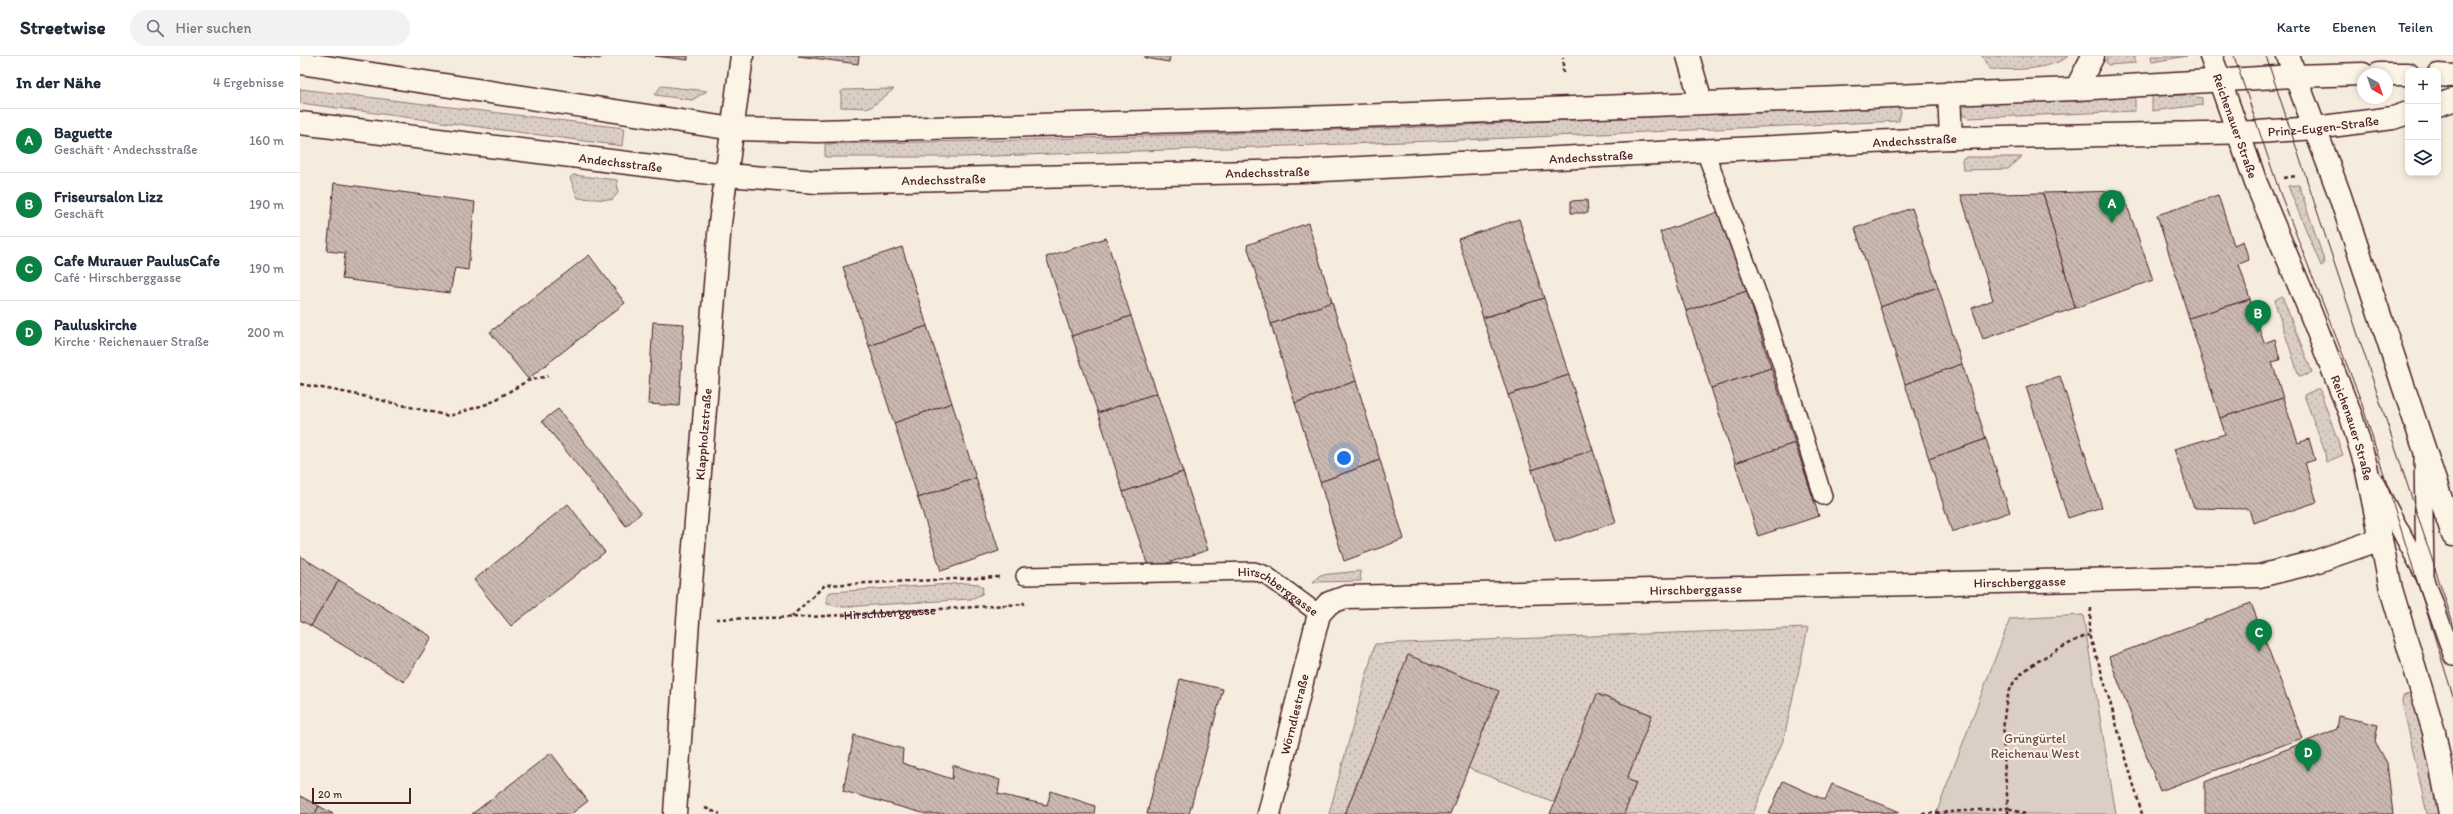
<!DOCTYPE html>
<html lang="de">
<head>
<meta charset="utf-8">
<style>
  :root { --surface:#fff; --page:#f2f2f3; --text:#1f2937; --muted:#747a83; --line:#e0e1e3; --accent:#0b8043 }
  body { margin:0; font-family:Itim,sans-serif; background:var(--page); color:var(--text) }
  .controls { position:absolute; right:12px; top:12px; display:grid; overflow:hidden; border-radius:8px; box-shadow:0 2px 6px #0003 }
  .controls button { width:36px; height:36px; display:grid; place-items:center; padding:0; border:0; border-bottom:1px solid var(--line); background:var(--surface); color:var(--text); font:20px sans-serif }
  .compass { position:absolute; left:2057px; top:12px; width:36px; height:36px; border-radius:50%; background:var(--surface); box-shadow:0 2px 6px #0003; rotate:140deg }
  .scale { position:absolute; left:12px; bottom:10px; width:99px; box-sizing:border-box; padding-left:4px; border:2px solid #4a1f2b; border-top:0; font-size:11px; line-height:14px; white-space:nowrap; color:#4a1f2b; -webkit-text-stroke:3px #fcf5e5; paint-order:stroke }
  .you { position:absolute; left:1044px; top:402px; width:14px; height:14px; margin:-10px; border:3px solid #fff; border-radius:50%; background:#1a73e8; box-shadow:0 0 0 6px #1a73e833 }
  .badge { display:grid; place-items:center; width:26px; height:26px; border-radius:50%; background:var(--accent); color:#fff; font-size:13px; font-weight:700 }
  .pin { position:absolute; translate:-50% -33px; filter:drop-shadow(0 1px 2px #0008) }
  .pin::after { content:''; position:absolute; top:21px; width:14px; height:12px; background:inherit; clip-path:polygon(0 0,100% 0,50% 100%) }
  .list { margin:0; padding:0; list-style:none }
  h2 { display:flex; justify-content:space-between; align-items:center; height:52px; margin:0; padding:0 16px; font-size:17px }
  h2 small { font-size:13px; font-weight:400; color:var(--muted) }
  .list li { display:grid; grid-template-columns:26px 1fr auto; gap:12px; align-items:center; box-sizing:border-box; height:64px; padding:0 16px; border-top:1px solid var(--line) }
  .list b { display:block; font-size:15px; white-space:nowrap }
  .list p { margin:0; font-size:13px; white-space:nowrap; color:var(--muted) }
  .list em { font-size:13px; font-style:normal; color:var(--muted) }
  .icon { flex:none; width:22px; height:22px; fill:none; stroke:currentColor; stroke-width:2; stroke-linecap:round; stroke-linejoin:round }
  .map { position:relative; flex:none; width:2153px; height:758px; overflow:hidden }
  header { display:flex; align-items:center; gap:24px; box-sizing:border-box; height:56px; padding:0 20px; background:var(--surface); border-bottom:1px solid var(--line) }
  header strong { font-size:19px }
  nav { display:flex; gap:22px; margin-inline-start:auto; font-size:14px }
  .search { width:280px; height:36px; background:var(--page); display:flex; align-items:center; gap:10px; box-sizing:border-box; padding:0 14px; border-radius:22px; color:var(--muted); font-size:15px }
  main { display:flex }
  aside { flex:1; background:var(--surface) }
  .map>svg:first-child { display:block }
  .grass { fill:url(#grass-dots); stroke:#927678 }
  .park { fill:#dbcec4; stroke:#927678 }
  .building { fill:url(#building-back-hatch); stroke:#4a1f2b }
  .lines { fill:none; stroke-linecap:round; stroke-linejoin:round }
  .lane-casing { stroke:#4a1f2b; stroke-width:20 }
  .street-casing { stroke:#4a1f2b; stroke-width:25 }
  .secondary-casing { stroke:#4a1f2b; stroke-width:25 }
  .path { stroke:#4a1f2b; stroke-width:2.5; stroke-dasharray:4 3; stroke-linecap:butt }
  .lane { stroke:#fcf5e5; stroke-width:17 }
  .street { stroke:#fcf5e5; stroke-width:22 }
  .secondary { stroke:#fcf5e5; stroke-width:22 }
  .tram { stroke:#4a1f2b; stroke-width:1 }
  .labels { text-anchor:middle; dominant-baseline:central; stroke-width:4; stroke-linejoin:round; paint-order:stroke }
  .street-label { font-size:13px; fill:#4a1f2b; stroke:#fcf5e5 }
  .park-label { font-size:13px; fill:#6e4b51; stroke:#fcf5e5 }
</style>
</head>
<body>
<header>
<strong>Streetwise</strong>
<div class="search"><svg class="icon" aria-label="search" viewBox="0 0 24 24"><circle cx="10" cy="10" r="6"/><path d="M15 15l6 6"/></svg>Hier suchen</div>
<nav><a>Karte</a><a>Ebenen</a><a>Teilen</a></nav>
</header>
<main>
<aside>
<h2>In der Nähe<small>4 Ergebnisse</small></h2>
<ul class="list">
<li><span class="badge">A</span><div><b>Baguette</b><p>Geschäft · Andechsstraße</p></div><em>160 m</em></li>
<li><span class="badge">B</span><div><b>Friseursalon Lizz</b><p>Geschäft</p></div><em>190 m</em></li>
<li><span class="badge">C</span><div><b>Cafe Murauer PaulusCafe</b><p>Café · Hirschberggasse</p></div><em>190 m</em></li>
<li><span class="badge">D</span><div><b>Pauluskirche</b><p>Kirche · Reichenauer Straße</p></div><em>200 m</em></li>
</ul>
</aside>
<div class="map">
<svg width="2153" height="758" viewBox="0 0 2153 758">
  <defs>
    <pattern id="grass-dots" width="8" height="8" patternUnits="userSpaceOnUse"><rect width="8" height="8" fill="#dbcec4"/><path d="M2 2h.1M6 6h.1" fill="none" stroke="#bdb0a9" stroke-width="1.8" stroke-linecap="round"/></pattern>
    <pattern id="building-back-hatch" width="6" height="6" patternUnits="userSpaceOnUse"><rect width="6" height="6" fill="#cab9b1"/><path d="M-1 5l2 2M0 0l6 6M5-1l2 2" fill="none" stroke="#a69690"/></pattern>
  </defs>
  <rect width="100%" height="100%" fill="#f5ecde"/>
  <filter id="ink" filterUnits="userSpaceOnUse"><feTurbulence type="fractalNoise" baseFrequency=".025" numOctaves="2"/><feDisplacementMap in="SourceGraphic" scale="8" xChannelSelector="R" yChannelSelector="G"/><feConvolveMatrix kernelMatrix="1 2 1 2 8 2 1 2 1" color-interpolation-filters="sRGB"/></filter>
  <g filter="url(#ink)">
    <!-- grass -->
    <g class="grass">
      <path d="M 1682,0 L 1769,0 C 1747,15 1714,14 1689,13 Z"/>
      <path d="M 1808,0 L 1835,0 L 1835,7 L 1808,9 L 1806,6 Z"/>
      <path d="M 1851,0 L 1887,0 L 1852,6 Z"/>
      <path d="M 361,30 L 407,35 L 392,44 L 355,39 Z"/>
      <path d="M 0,33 L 324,72 L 322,90 L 0,47 Z"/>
      <path d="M 594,33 L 570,52 L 541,51 L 541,36 L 544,34 Z"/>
      <path d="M 1887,39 L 1902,42 L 1902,49 L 1852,55 L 1852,40 Z"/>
      <path d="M 1835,41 L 1835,55 L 1669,62 L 1664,60 L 1660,54 L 1668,48 Z"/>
      <path d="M 1589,49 L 1598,51 L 1601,55 L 1599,65 L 1162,84 L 664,101 L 525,101 L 525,88 L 722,84 L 1123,71 Z"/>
      <path d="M 1665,101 L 1722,101 L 1708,113 L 1663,114 L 1662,103 Z"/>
      <path d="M 273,119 L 317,124 L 318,137 L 312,144 L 278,142 L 270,122 Z"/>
      <path d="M 1999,129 L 2023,201 L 2024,208 L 2021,210 L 1988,130 Z"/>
      <path d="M 1982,240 L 2012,316 L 2006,319 L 1999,320 L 1976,250 L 1975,244 Z"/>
      <path d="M 2019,332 L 2043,399 L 2026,406 L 2025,396 L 2004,339 Z"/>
      <path d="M 1060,515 L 1061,525 L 1013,526 L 1020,519 Z"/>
      <path d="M 666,527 L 679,528 L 683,532 L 682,538 L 671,543 L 543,551 L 527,548 L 527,538 L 531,536 Z"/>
      <path d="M 1508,572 L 1484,682 L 1453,758 L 1324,758 L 1336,727 L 1327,723 L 1352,659 L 1298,638 L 1254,746 L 1168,712 L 1089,709 L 1067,701 L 1045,758 L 1029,758 L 1075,588 Z"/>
      <path d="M 2113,636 L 2140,758 L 2127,758 L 2102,645 L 2103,640 Z"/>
    </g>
    <!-- park -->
    <path class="park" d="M 1783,559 L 1816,758 L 1636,758 L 1710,563 Z"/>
    <!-- building -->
    <g class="building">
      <path d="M 273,0 L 304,0 L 299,3 Z"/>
      <path d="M 355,0 L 388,0 L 388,4 Z"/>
      <path d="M 498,0 L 559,0 L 558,8 Z"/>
      <path d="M 845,0 L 870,0 L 869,6 L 845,2 Z"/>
      <path d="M 34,127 L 175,146 L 168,214 L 155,212 L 150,237 L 42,223 L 45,197 L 27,195 Z"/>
      <path d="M 1822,135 L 1853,224 L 1775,252 L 1743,137 Z"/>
      <path d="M 1743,137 L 1775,252 L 1683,283 L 1672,252 L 1693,244 L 1661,139 Z"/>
      <path d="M 1918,139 L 1934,189 L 1943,185 L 1949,204 L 1939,208 L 1950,243 L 1889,262 L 1857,159 Z"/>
      <path d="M 1287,144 L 1288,157 L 1271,157 L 1271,145 Z"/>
      <path d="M 1612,152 L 1638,231 L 1580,251 L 1555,172 Z"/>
      <path d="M 1421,155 L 1447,235 L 1386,255 L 1360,176 Z"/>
      <path d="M 1219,163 L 1244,242 L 1183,262 L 1158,183 Z"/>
      <path d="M 1008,167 L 1032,246 L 971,268 L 947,189 Z"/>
      <path d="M 806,182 L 831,260 L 772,280 L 746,201 Z"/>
      <path d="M 602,191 L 627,270 L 569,290 L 543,211 Z"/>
      <path d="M 289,199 L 325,247 L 228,323 L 190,276 Z"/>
      <path d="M 1638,231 L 1662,308 L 1605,328 L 1580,251 Z"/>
      <path d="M 1447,235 L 1471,312 L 1411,332 L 1386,255 Z"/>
      <path d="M 1244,242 L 1269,319 L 1208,339 L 1183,262 Z"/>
      <path d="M 1950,243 L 1964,287 L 1975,283 L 1980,304 L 1972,306 L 1983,342 L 1920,362 L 1889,262 Z"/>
      <path d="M 1032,246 L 1056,325 L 995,347 L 971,268 Z"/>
      <path d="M 831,260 L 857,337 L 798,357 L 772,280 Z"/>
      <path d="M 353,266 L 384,268 L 379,350 L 348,348 Z"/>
      <path d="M 627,270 L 652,347 L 594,367 L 569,290 Z"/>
      <path d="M 1662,308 L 1686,383 L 1629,403 L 1605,328 Z"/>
      <path d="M 1471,312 L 1495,387 L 1435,407 L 1411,332 Z"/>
      <path d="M 1269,319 L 1293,394 L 1232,414 L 1208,339 Z"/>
      <path d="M 1760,320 L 1802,451 L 1768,462 L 1726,331 Z"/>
      <path d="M 1056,325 L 1080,404 L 1020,426 L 995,347 Z"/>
      <path d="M 857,337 L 883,416 L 823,436 L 798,357 Z"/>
      <path d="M 1983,342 L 1998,387 L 2009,383 L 2015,404 L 2005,407 L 2017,446 L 1953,467 L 1949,453 L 1894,452 L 1874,393 L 1925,378 L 1920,362 Z"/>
      <path d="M 652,347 L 676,422 L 618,442 L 594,367 Z"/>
      <path d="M 258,353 L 341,457 L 326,470 L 242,365 Z"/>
      <path d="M 1686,383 L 1710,456 L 1652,476 L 1629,403 Z"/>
      <path d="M 1495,387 L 1519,460 L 1458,480 L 1435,407 Z"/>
      <path d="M 1293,394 L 1316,466 L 1255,487 L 1232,414 Z"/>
      <path d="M 1080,404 L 1104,483 L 1044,505 L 1020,426 Z"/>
      <path d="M 883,416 L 908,494 L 849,513 L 823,436 Z"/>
      <path d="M 676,422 L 699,495 L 641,515 L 618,442 Z"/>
      <path d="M 268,448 L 305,496 L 211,570 L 174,524 Z"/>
      <path d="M 0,500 L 39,524 L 11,570 L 0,564 Z"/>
      <path d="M 39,524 L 132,581 L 104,626 L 11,570 Z"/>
      <path d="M 1951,547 L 2002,682 L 1860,735 L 1809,601 Z"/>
      <path d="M 1108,599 L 1199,635 L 1150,758 L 1045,758 Z"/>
      <path d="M 880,623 L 923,633 L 889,758 L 847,758 Z"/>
      <path d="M 1297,638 L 1352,659 L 1327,723 L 1336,727 L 1324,758 L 1250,758 Z"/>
      <path d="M 2039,660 L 2078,669 L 2075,685 L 2087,707 L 2093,758 L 1905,758 L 1905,726 L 2037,673 Z"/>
      <path d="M 554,679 L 603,693 L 602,707 L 652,723 L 653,709 L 700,724 L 698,738 L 747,749 L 751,735 L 795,750 L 794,758 L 626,758 L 543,735 Z"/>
      <path d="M 251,697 L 288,745 L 271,758 L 172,758 Z"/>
      <path d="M 1483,725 L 1525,744 L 1532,728 L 1600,756 L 1469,758 Z"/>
      <path d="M 0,740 L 19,750 L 15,758 L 0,758 Z"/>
      <path d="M 19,750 L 33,758 L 15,758 Z"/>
    </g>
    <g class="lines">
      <!-- lane casing -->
      <g class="lane-casing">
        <g id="lane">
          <path d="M 1405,95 L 1469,269 L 1523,440"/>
          <path d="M 2123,401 L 2125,517"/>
          <path d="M 2073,423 L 2125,521 L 2153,601"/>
          <path id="s2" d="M 725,520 L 954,515 L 966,519 L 1019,558"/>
        </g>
      </g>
      <!-- street casing -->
      <g class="street-casing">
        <g id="street">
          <path d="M 1388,0 L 1401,45"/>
          <path id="s3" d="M 375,758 L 388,565 L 420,167 L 442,0"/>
          <path id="s4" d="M 969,758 L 1019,558 L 1029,547 L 1046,541 L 1959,520 L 2012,507 L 2081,483"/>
        </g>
      </g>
      <!-- secondary casing -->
      <g class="secondary-casing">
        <g id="secondary">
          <path id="s5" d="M 1911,0 L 1956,127 L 2007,248 L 2051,360 L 2066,410 L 2091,533 L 2134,676 L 2150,758"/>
          <path d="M 1988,0 L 2039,137 L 2153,479"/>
          <path d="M 0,7 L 433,73 L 517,75 L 1031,61 L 1776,33 L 1994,20 L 2063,18"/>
          <path d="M 2079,18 L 2108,18"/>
          <path d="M 2138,19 L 2153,20"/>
          <path d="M 1776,33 L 1793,0"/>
          <path d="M 1649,37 L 1651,82"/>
          <path d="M 2138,49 L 2153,44"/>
          <path id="s6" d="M 0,67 L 426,119 L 517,126 L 1003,115 L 1651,82 L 1958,76 L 2015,72 L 2093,62 L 2108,57"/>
        </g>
      </g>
      <!-- path -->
      <g class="path">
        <path d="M 1263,17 L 1263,2"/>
        <path d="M 1984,122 L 1996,120"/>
        <path d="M 0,328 L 54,338 L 149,360 L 190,347 L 227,325 L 248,320"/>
        <path d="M 1791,552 L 1789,579 L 1800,611 L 1842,758"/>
        <path d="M 491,561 L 525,529 L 699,521"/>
        <path id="s1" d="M 416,563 L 508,561 L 724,548 L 723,546"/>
        <path d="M 405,752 L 420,758"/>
        <path d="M 1622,758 L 1708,752 C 1706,718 1696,655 1714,626 C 1724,610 1771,585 1789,579"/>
        <path d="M 1708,758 L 1708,752 L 1725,758"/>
      </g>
      <!-- lane -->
      <use href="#lane" class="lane"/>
      <!-- street -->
      <use href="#street" class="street"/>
      <!-- secondary -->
      <use href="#secondary" class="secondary"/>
      <!-- tram -->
      <g class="tram">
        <path d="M 1934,0 L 1980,137 L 2061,345 L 2153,640"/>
        <path d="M 1966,0 L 2153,567"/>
      </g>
    </g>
  </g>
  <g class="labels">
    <!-- street labels -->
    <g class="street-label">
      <text stroke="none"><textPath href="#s6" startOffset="2028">Prinz-Eugen-Straße</textPath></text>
      <text stroke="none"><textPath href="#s5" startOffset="74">Reichenauer Straße</textPath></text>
      <text stroke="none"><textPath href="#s6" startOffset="1619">Andechsstraße</textPath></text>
      <text stroke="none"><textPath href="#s6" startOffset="1295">Andechsstraße</textPath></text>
      <text stroke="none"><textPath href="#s6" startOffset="323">Andechsstraße</textPath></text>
      <text stroke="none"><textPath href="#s6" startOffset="971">Andechsstraße</textPath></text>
      <text stroke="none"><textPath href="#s6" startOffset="647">Andechsstraße</textPath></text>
      <text stroke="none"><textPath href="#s5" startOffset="398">Reichenauer Straße</textPath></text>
      <text stroke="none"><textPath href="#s3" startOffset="381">Klappholzstraße</textPath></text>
      <text stroke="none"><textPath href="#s4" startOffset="913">Hirschberggasse</textPath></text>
      <text stroke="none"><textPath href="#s4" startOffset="589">Hirschberggasse</textPath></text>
      <text stroke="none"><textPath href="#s2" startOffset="259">Hirschberggasse</textPath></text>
      <text stroke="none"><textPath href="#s1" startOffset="174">Hirschberggasse</textPath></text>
      <text stroke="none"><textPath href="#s4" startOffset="103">Wörndlestraße</textPath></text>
    </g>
    <!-- park labels -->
    <g class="park-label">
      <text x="1735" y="682">Grüngürtel<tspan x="1735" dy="15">Reichenau West</tspan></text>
    </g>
  </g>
</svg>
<div class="controls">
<button>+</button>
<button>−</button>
<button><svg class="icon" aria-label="layers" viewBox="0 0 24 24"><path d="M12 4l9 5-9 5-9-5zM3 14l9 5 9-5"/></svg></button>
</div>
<svg class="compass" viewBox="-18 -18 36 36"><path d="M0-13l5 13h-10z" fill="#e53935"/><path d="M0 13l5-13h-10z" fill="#747a83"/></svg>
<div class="scale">20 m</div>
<div class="you"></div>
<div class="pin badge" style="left:1812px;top:167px">A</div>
<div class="pin badge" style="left:1958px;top:277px">B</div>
<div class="pin badge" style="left:1959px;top:596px">C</div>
<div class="pin badge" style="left:2008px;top:716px">D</div>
</div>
</main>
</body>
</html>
